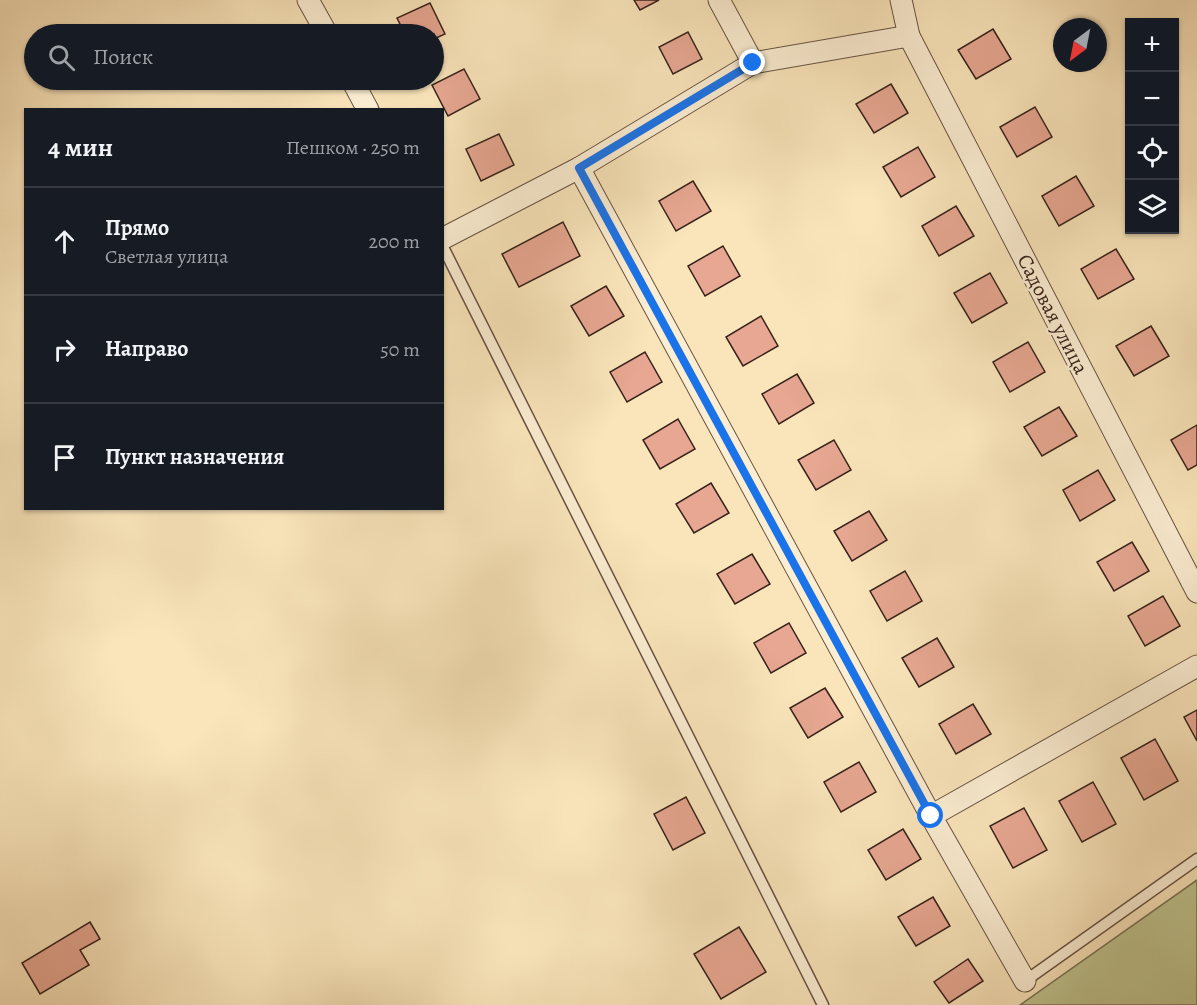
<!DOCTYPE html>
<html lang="ru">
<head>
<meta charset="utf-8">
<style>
  :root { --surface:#171b24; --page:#242831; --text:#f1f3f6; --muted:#9ea1a6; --line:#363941 }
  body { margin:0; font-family:Alegreya,serif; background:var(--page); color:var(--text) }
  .controls { position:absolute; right:18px; top:18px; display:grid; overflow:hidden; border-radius:0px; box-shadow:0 2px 4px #0004 }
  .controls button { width:54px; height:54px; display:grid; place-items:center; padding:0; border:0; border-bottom:2px solid var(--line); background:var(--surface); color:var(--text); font:30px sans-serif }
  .compass { position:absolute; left:1053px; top:18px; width:54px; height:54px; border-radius:50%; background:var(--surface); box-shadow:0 2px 4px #0004; rotate:212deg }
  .stop { position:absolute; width:18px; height:18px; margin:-14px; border:4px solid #1a73e8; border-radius:50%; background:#fff }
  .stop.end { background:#1a73e8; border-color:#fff; box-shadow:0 2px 6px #0008 }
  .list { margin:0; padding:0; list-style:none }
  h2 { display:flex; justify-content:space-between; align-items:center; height:78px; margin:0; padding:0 24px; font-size:26px }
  h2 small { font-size:20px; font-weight:400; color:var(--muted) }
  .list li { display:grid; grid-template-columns:39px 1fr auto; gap:18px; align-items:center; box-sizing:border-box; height:108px; padding:0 24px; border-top:2px solid var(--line) }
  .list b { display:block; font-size:22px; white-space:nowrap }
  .list p { margin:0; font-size:20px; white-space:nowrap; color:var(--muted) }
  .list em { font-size:20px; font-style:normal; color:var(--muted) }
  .icon { flex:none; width:33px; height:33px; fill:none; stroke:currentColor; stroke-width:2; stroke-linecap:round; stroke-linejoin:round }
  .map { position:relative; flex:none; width:1197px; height:1005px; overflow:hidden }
  .search { position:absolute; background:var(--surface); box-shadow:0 2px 4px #0004; left:24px; top:24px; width:420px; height:66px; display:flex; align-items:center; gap:15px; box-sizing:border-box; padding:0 21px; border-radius:33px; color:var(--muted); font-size:22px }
  .panel { position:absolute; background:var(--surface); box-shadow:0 2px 4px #0004; left:24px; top:108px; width:420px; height:402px; border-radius:0px }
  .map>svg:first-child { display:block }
  .green { fill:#bfc48f; stroke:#7a7354; stroke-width:1.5 }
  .building { fill:#e7a792; stroke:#36221a; stroke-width:1.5 }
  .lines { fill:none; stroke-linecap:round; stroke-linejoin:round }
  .lane-casing { stroke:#675342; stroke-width:13 }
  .street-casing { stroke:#675342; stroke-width:23 }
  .lane { stroke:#fceed3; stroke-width:10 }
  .street { stroke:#fceed3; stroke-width:21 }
  .route { stroke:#1a73e8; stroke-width:8 }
  .labels { text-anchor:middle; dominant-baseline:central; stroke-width:4.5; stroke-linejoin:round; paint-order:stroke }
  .street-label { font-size:21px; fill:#36221a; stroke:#fceed3 }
</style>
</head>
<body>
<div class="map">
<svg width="1197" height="1005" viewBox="0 0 1197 1005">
  <rect width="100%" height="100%" fill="#fae5bb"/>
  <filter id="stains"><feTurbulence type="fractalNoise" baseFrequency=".00333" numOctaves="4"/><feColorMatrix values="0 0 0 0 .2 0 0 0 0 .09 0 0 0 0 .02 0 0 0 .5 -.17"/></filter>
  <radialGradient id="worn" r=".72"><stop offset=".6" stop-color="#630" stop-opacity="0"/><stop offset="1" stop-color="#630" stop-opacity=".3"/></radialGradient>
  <!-- green -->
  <path class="green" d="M 1197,880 L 1197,1005 L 1020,1005 Z"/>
  <!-- building -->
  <g class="building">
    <path d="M 634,0 L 659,0 L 640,10 Z"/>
    <path d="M 430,3 L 445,34 L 434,39 L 434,34 L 405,34 L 397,18 Z"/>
    <path d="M 993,29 L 1011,59 L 976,79 L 958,50 Z"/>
    <path d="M 688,32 L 702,59 L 673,74 L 659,47 Z"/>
    <path d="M 464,69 L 480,99 L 448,116 L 432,85 Z"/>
    <path d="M 891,84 L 908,113 L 874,133 L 856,104 Z"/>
    <path d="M 1035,107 L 1052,137 L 1017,157 L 1000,127 Z"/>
    <path d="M 499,134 L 514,165 L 481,181 L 466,149 Z"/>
    <path d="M 918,147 L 935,177 L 901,197 L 883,167 Z"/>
    <path d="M 1076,176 L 1094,206 L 1059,226 L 1042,196 Z"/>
    <path d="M 693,181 L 711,211 L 676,231 L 659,201 Z"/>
    <path d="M 956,206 L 974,236 L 939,256 L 922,226 Z"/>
    <path d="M 563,222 L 580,256 L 519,287 L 502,254 Z"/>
    <path d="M 723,246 L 740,276 L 705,296 L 688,266 Z"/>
    <path d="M 1116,249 L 1134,279 L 1098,299 L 1081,269 Z"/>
    <path d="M 990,273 L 1007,303 L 972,323 L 954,293 Z"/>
    <path d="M 606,286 L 624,316 L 589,336 L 571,306 Z"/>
    <path d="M 761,316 L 778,346 L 743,366 L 726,337 Z"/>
    <path d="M 1151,326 L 1169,356 L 1134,376 L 1116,346 Z"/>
    <path d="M 1028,342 L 1045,372 L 1010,392 L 993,362 Z"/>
    <path d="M 645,352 L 662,382 L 627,402 L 610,372 Z"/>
    <path d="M 797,374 L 814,403 L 779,424 L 762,394 Z"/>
    <path d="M 1059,407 L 1077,436 L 1042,456 L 1024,427 Z"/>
    <path d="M 678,419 L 695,449 L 660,469 L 643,440 Z"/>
    <path d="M 1197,425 L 1197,465 L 1188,470 L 1171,440 Z"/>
    <path d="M 834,440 L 851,470 L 816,490 L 798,460 Z"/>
    <path d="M 1098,470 L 1115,500 L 1080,521 L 1063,490 Z"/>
    <path d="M 711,483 L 729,513 L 694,533 L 676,504 Z"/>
    <path d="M 869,511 L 887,540 L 852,561 L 834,531 Z"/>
    <path d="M 1132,542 L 1149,571 L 1114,591 L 1097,562 Z"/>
    <path d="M 752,554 L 770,584 L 735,604 L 717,574 Z"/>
    <path d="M 905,571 L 922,601 L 887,621 L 870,591 Z"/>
    <path d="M 1163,596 L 1180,626 L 1145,646 L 1128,616 Z"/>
    <path d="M 789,623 L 806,653 L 771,673 L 754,643 Z"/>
    <path d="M 937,638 L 954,667 L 919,687 L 902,658 Z"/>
    <path d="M 825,688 L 843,717 L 808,738 L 790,708 Z"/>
    <path d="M 973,704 L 991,734 L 956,754 L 939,724 Z"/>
    <path d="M 1197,710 L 1197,741 L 1184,717 Z"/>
    <path d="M 1155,739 L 1178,781 L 1144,800 L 1121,758 Z"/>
    <path d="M 859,762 L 876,792 L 841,812 L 824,782 Z"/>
    <path d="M 1093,782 L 1116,824 L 1082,842 L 1059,801 Z"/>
    <path d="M 686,797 L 705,833 L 673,850 L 654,814 Z"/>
    <path d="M 1024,808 L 1047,850 L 1013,868 L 990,826 Z"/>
    <path d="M 903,829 L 921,859 L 886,880 L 868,850 Z"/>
    <path d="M 933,897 L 950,926 L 916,946 L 898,917 Z"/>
    <path d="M 90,922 L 100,939 L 80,950 L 89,965 L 40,994 L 22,963 Z"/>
    <path d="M 739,927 L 766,972 L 721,999 L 694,954 Z"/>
    <path d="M 968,959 L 983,981 L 949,1003 L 934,982 Z"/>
  </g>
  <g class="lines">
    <!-- lane casing -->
    <g class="lane-casing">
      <g id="lane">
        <path d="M 442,245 L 823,1005"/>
        <path d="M 1025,981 L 1197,859"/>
      </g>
    </g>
    <!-- street casing -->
    <g class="street-casing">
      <g id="street">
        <path d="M 308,0 L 327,34"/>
        <path d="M 719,0 L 753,63"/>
        <path d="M 901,0 L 909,36 L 1197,592"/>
        <path d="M 352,80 L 368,110"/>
        <path d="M 579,168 L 931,816 L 1025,981"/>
        <path d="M 442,239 L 579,168 L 753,63 L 909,36"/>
        <path d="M 931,816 L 1197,666"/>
      </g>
    </g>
    <!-- lane -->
    <use href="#lane" class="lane"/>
    <!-- street -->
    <use href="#street" class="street"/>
  </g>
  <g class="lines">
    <!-- route -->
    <path class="route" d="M 753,63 L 579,168 L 931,816"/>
  </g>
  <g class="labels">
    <!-- street labels -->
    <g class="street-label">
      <text transform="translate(1053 314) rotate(63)">Садовая улица</text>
    </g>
  </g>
  <rect width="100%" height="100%" filter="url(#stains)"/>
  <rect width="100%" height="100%" fill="url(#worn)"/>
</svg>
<div class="controls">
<button>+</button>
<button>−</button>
<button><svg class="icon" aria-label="locate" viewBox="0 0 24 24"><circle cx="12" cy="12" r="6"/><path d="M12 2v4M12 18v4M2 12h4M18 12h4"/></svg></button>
<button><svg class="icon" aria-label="layers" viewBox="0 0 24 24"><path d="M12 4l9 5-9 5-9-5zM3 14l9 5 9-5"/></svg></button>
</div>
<svg class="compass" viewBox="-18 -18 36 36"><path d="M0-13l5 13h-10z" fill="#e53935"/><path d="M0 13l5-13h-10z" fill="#9ea1a6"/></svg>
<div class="stop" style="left:931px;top:816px"></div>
<div class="stop end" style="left:753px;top:63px"></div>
<div class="search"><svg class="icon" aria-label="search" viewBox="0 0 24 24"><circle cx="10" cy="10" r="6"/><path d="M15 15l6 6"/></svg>Поиск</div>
<section class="panel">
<h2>4 мин<small>Пешком · 250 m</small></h2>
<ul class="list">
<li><svg class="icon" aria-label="ahead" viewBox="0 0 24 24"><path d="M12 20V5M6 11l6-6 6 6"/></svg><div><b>Прямо</b><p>Светлая улица</p></div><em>200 m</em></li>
<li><svg class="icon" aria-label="right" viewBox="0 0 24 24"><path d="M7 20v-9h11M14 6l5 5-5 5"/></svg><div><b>Направо</b></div><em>50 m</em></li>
<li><svg class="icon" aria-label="arrive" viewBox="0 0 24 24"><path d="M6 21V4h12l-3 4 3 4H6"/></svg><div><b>Пункт назначения</b></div></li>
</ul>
</section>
</div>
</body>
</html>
